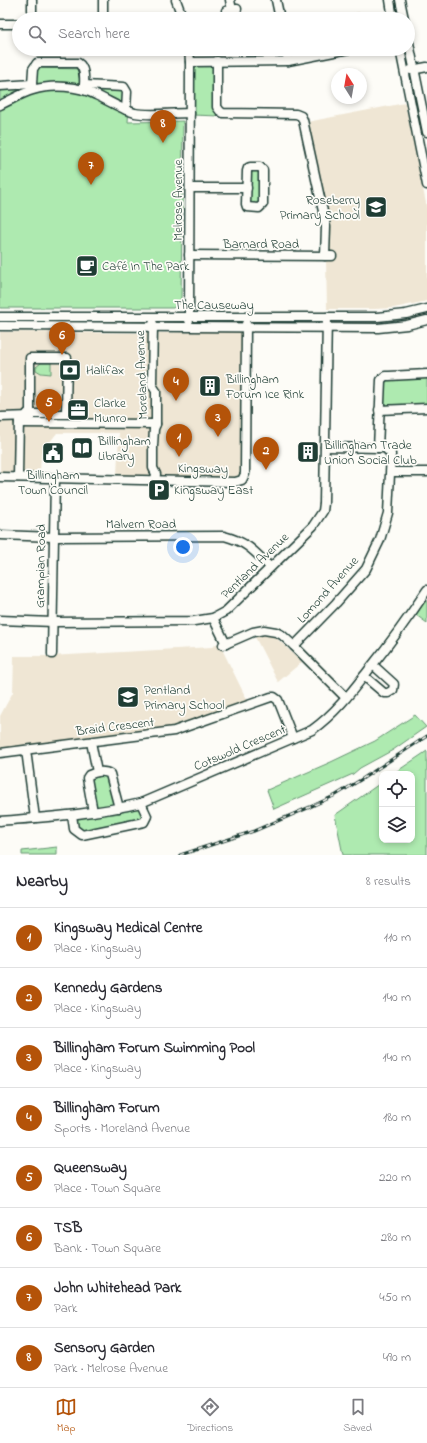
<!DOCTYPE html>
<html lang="en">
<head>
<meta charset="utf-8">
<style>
  :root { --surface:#fff; --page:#f2f2f3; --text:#2b2b33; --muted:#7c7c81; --line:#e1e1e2; --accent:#b45309 }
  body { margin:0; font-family:"Indie Flower",sans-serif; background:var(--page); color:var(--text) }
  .controls { position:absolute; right:12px; bottom:12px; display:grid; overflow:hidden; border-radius:8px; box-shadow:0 2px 6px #0003 }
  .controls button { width:36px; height:36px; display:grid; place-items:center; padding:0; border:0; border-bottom:1px solid var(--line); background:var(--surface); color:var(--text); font:20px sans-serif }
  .compass { position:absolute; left:331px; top:68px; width:36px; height:36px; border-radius:50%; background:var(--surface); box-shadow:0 2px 6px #0003; rotate:349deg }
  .you { position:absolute; left:183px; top:547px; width:14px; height:14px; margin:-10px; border:3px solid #fff; border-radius:50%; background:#1a73e8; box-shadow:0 0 0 6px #1a73e833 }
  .badge { display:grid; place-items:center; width:26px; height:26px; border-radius:50%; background:var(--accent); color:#fff; font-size:13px; font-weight:700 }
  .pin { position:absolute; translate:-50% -33px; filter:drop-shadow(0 1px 2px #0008) }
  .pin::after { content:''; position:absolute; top:21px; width:14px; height:12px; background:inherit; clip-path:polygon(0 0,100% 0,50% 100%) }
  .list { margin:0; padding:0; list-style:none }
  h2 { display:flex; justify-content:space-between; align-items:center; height:52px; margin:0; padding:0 16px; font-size:17px }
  h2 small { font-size:13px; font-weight:400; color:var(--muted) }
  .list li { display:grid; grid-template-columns:26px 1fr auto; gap:12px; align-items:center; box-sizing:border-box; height:60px; padding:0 16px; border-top:1px solid var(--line) }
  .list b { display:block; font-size:15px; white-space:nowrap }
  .list p { margin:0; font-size:13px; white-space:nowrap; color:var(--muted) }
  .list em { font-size:13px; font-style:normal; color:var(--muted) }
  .icon { flex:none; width:22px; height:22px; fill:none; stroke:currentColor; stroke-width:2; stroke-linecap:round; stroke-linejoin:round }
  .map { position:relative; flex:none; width:427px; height:855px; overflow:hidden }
  .search { position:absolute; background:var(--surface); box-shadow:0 2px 6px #0003; left:12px; right:12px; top:12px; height:44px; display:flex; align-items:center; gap:10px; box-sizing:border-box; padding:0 14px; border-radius:22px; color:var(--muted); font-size:15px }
  .sheet { height:532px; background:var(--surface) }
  nav { display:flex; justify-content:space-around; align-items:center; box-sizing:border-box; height:56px; border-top:1px solid var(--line); background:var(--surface); font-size:11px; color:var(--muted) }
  nav a { display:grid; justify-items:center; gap:2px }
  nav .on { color:var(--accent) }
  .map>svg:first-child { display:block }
  .built { fill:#efe6d4; fill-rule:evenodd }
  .green { fill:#aeeab0; stroke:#669472 }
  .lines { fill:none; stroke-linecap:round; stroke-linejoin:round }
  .minor-casing { stroke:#1f3d34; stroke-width:11 }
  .minor { stroke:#fdfcf7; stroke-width:8 }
  .rail-casing { stroke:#1f3d34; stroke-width:3 }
  .rail { stroke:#fdfcf7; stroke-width:1.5; stroke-dasharray:4.5; stroke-linecap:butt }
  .labels { text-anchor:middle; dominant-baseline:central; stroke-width:3.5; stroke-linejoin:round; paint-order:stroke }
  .street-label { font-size:13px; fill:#1f3d34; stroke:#fdfcf7 }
  .poi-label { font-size:13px; fill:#1f3d34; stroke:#fdfcf7; text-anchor:start }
</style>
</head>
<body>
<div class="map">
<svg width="427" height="855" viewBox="0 0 427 855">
  <rect width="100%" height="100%" fill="#fdfcf7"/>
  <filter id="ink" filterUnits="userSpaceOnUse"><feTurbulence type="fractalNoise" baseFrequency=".025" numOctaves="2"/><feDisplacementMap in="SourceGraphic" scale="8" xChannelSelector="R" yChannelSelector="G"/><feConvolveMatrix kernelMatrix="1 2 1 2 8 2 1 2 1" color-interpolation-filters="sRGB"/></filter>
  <g filter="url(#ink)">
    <!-- built -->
    <g class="built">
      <path d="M 359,12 L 361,19 L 326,19 Z"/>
      <path d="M 405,103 L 427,208 L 427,301 L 394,308 L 374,309 L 327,309 L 326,259 L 329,251 L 307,122 Z"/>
      <path d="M 247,331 L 246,485 L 0,476 L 0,332 L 158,333 ZM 57,433 L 119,433 L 117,475 L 40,473 L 41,453 Z"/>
      <path d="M 254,635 L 274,636 L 302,662 L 278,682 Z"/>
      <path d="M 219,643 L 248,702 L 169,729 L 0,750 L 0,716 L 13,692 L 14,656 L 50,656 L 212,647 Z"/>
    </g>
    <!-- green -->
    <g class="green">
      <path d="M 191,63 L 215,63 L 219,116 L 192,115 Z"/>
      <path d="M 30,68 L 86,69 L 87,83 L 126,86 L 129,105 L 128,122 L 183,121 L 181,302 L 173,308 L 0,308 L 0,84 L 29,83 Z"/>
      <path d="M 248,168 L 262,168 L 261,207 L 247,205 Z"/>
      <path d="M 41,363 L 51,363 L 51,374 L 41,373 L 36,370 L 36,367 Z"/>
      <path d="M 427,376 L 427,403 L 425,405 L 380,407 L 384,380 Z"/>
      <path d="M 425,601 L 427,602 L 427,623 L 416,615 Z"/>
      <path d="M 415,715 L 426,727 L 393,750 L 360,768 L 353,774 L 274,809 L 267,790 L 331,762 L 375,741 Z"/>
      <path d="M 427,751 L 427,855 L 343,855 L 335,815 L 382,782 L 382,840 L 412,840 L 412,774 L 393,774 Z"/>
      <path d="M 91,776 L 108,776 L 115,805 L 95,808 L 90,778 Z"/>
      <path d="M 141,808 L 144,815 L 141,821 L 81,833 L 75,827 L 76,818 L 114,814 Z"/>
      <path d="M 57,847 L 57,855 L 22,855 L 22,851 Z"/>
    </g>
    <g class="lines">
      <!-- minor casing -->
      <g class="minor-casing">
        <g id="minor">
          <path d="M 176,0 L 183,19"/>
          <path d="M 230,0 L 232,10"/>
          <path d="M 276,0 L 280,19"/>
          <path d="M 390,0 L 393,19"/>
          <path d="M 400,0 L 404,19"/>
          <path d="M 226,11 L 237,9"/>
          <path d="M 32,19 L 32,0"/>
          <path d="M 102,19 L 103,14 L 103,0"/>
          <path d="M 0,24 L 19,24"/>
          <path d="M 408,38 L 427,132"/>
          <path d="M 189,49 L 190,62 L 189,320"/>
          <path d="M 286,49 L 288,61"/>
          <path d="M 400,49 L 427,185"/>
          <path d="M 217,61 L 217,107 L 220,111 L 223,113 L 296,114 L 301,116 L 303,120 L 324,216 L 326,227 L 325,256"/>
          <path d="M 190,62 L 288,61 L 349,49"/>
          <path d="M 411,70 L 427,67"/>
          <path d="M 32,84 L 33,69 L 37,63 L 78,63 C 86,68 84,81 84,90"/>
          <path d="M 84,85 L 124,87 L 127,92 L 126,110"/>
          <path d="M 0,86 L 32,84 L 33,88"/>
          <path d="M 0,105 C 11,100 22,93 33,90 C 53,84 78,86 96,95 C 109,101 121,109 135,113 C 148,116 175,113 190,113"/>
          <path d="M 250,167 L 260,167 L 263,170 L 263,204 L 259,208 L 247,207 L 246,204 L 247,171 L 248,168 Z"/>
          <path d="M 190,188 L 247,188"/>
          <path d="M 189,255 L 332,256"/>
          <path d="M 0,317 L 377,317 L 406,314 L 427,309"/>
          <path d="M 153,324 L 152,385 L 156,391 L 156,424 L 154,429 L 153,446 L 153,468 L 156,474 L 155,480"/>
          <path d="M 0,326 C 126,327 252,327 378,328 L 407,325 L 427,320"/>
          <path d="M 30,358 L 67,358 L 66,412 L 69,414 L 27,414 L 30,411 Z"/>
          <path d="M 379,410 L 427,408"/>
          <path d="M 0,417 L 31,416"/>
          <path d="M 19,423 L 156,424"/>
          <path d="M 378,448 L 381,380 L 385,376 L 389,376 L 427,374"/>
          <path d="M 391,472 L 427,472"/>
          <path d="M 0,477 L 235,482 L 242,480 L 245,474 L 246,324"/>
          <path d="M 18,477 L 19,418"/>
          <path d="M 0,535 L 54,537 L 224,536 C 247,542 254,551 270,567"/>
          <path d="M 213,618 L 226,644"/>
          <path d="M 0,620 L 53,622 L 194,621 L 213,618 L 226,611 L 313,526 L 323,511 L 324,503 L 327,317"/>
          <path d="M 223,645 L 253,632 L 264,630 L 276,632 L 282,635 L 294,646 L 346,698"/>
          <path d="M 294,646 L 336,603 L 366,569 L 380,540 L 388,513 L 391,454 L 385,448 L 378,448 L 325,447"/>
          <path d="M 52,654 L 55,478"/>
          <path d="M 364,676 L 384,693 L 388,693 L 393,690 L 394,684 L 373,665"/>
          <path d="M 91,742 L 97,772"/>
          <path d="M 26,750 L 35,818"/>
          <path d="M 0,753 L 174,731 L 271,697 L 274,697 L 278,700 L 293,738"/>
          <path d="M 93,812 L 87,778 L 89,775 C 95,772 104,770 110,774 L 119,808"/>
          <path d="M 72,815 L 74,829 L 82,835 L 144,822 L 147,816 L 141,803"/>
          <path d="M 0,821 C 47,817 95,814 141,803 L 312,730 C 336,713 353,690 371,667 C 391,642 409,617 427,590"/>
        </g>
      </g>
      <!-- minor -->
      <use href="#minor" class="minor"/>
      <!-- rail casing -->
      <g class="rail-casing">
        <path id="rail" d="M 180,855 L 254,831 L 310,807 L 336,795 L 362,779 L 427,736"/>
      </g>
      <!-- rail -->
      <use href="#rail" class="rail"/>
    </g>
  </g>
  <!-- icons -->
  <defs>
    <g id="school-square" transform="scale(1.15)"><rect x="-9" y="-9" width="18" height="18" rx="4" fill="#1f3d34" stroke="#fdfcf7"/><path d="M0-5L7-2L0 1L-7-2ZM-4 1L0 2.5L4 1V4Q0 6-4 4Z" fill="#fff"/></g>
    <g id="cafe-square" transform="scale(1.15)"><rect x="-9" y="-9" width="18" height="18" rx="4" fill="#1f3d34" stroke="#fdfcf7"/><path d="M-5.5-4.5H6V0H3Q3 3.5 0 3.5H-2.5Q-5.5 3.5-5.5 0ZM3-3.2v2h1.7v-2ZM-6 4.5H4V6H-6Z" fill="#fff"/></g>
    <g id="bank-square" transform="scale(1.15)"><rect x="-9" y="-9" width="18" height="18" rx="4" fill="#1f3d34" stroke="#fdfcf7"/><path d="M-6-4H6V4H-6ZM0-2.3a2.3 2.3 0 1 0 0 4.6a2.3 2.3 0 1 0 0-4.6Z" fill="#fff"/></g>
    <g id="building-square" transform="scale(1.15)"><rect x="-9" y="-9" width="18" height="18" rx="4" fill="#1f3d34" stroke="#fdfcf7"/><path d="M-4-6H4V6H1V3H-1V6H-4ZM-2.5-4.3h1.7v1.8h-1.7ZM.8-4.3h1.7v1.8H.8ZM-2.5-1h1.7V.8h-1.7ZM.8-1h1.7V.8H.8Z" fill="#fff"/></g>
    <g id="office-square" transform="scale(1.15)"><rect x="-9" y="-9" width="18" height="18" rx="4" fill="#1f3d34" stroke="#fdfcf7"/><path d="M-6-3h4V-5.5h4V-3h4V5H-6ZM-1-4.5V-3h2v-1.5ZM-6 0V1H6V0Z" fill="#fff"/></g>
    <g id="library-square" transform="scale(1.15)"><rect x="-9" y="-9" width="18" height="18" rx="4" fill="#1f3d34" stroke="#fdfcf7"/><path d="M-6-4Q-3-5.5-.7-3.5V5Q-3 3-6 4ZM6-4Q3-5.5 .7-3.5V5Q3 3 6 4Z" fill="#fff"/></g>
    <g id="civic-square" transform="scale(1.15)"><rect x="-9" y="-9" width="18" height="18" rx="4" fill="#1f3d34" stroke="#fdfcf7"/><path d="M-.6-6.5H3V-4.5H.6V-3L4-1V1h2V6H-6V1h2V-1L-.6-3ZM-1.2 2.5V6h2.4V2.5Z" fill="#fff"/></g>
    <g id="parking-square" transform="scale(1.15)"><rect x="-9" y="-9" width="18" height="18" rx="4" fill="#1f3d34" stroke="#fdfcf7"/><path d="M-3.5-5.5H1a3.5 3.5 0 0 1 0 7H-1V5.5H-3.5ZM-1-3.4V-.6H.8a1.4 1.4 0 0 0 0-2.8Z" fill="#fff"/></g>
  </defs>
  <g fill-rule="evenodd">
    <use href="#school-square" x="376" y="207"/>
    <use href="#cafe-square" x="87" y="266"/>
    <use href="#bank-square" x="70" y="370"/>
    <use href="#building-square" x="210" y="386"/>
    <use href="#office-square" x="78" y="410"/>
    <use href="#library-square" x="82" y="448"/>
    <use href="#building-square" x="308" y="452"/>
    <use href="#civic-square" x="53" y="453"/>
    <use href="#parking-square" x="159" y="490"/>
    <use href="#school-square" x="128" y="697"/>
  </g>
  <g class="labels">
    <!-- street labels -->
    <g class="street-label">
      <text transform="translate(178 200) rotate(-90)">Melrose Avenue</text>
      <text x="261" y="244">Barnard Road</text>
      <text x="214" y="305">The Causeway</text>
      <text transform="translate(142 375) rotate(-92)">Moreland Avenue</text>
      <text transform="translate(203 469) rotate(1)">Kingsway</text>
      <text x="141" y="524">Malvern Road</text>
      <text transform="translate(41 566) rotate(-89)">Grampian Road</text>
      <text transform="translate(255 566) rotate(-44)">Pentland Avenue</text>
      <text transform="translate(328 590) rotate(-48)">Lomond Avenue</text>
      <text transform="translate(115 727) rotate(-7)">Braid Crescent</text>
      <text transform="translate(240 748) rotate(-23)">Cotswold Crescent</text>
    </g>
    <!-- poi labels -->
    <g class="poi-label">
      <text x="360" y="200" text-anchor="end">Roseberry<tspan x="360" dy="15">Primary School</tspan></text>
      <text x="102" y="266">Café In The Park</text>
      <text x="86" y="370">Halifax</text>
      <text x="226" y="379">Billingham<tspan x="226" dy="15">Forum Ice Rink</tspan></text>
      <text x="94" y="403">Clarke<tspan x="94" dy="15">Munro</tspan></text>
      <text x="98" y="441">Billingham<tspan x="98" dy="15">Library</tspan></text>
      <text x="324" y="445">Billingham Trade<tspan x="324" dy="15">Union Social Club</tspan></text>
      <text x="53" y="475" text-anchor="middle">Billingham<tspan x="53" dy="15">Town Council</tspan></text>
      <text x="174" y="490">Kingsway East</text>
      <text x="144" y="690">Pentland<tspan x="144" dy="15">Primary School</tspan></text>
    </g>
  </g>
</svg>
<div class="controls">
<button><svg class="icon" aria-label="locate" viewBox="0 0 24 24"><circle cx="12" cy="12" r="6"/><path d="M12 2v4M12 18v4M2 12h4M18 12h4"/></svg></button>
<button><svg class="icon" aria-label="layers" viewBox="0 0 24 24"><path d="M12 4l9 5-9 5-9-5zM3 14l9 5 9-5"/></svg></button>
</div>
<svg class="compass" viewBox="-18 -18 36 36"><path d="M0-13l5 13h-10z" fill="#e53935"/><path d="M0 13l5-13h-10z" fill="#7c7c81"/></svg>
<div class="you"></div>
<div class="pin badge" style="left:179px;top:457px">1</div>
<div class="pin badge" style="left:266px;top:470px">2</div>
<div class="pin badge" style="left:218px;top:437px">3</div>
<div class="pin badge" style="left:176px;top:401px">4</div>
<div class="pin badge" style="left:49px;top:422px">5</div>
<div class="pin badge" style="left:62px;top:355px">6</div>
<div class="pin badge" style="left:91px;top:185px">7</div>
<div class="pin badge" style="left:163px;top:143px">8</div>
<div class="search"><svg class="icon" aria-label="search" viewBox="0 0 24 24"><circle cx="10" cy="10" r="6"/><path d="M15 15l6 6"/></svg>Search here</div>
</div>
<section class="sheet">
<h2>Nearby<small>8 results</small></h2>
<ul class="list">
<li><span class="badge">1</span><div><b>Kingsway Medical Centre</b><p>Place · Kingsway</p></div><em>110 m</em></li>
<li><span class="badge">2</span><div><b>Kennedy Gardens</b><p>Place · Kingsway</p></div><em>140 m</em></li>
<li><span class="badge">3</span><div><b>Billingham Forum Swimming Pool</b><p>Place · Kingsway</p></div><em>140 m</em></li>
<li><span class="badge">4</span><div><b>Billingham Forum</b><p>Sports · Moreland Avenue</p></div><em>180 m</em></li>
<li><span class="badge">5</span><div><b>Queensway</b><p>Place · Town Square</p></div><em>220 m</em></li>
<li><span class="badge">6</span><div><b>TSB</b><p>Bank · Town Square</p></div><em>280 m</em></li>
<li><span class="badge">7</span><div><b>John Whitehead Park</b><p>Park</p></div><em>450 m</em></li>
<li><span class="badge">8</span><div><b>Sensory Garden</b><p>Park · Melrose Avenue</p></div><em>490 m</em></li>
</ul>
</section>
<nav>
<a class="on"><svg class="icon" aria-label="map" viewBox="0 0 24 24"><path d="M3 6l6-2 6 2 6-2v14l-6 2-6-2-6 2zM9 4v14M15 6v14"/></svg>Map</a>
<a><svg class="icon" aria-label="directions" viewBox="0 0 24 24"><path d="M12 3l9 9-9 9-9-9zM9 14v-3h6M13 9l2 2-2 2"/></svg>Directions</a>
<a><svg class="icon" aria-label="saved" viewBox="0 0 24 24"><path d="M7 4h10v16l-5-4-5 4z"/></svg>Saved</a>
</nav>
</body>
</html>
